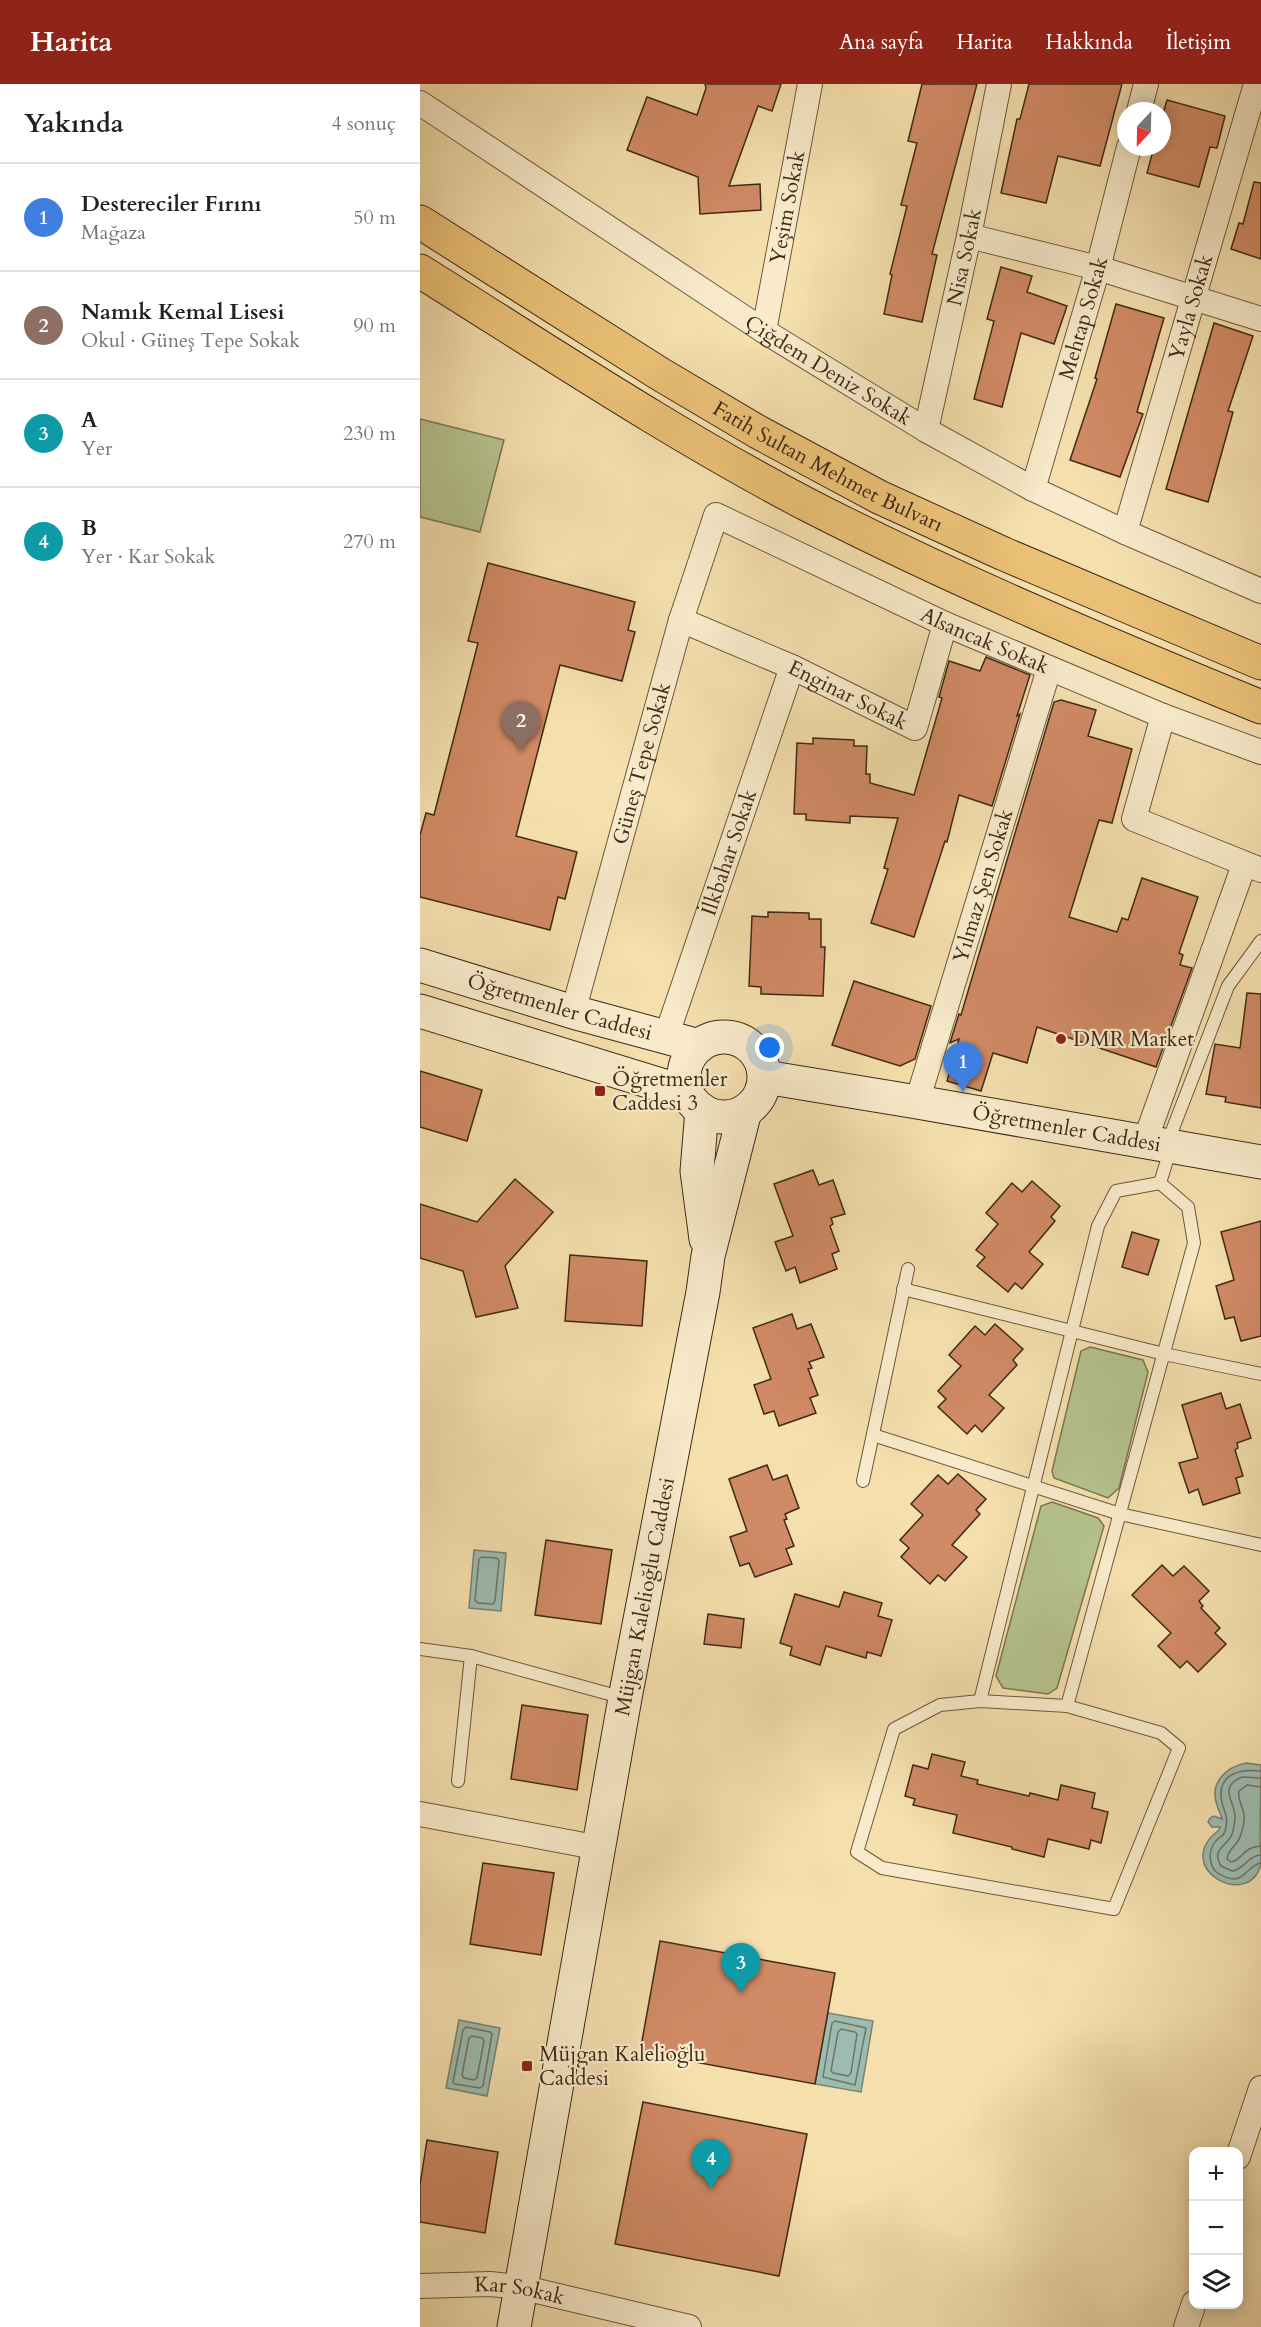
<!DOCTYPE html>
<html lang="tr">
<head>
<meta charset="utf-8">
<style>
  :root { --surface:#fff; --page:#f6f6f6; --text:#202124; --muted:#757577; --line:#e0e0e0; --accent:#8f2418 }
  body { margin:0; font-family:Cardo,serif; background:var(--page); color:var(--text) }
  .controls { position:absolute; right:18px; bottom:18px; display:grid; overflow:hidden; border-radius:12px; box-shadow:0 3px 15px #0003 }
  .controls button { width:54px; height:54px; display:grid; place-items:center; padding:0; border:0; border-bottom:2px solid var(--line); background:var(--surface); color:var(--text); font:30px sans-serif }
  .compass { position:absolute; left:697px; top:18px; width:54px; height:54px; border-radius:50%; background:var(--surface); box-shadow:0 3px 15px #0003; rotate:202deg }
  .you { position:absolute; left:350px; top:964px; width:21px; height:21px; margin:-15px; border:4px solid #fff; border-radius:50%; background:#1a73e8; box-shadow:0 0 0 9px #1a73e833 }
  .badge { display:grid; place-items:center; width:39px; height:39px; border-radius:50%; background:var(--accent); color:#fff; font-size:20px; font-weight:700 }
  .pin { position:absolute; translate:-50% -50px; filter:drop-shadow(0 2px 3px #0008) }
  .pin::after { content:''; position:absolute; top:32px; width:21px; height:18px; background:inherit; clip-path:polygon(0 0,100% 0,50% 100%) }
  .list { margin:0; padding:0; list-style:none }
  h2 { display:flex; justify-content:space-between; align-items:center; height:78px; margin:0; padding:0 24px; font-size:26px }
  h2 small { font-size:20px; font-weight:400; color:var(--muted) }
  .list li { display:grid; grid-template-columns:39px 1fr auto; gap:18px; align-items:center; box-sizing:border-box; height:108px; padding:0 24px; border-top:2px solid var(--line) }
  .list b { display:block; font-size:22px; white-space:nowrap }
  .list p { margin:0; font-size:20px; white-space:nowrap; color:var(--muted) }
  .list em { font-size:20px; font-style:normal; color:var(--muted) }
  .icon { flex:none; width:33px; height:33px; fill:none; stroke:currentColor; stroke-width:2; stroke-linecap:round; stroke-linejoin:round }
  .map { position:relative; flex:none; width:841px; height:2243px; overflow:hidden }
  header { display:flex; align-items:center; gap:36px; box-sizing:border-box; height:84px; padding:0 30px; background:var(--accent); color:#fff }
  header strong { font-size:28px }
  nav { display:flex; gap:33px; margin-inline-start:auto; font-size:21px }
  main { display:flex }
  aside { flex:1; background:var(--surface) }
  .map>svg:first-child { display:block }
  .green { fill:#b5c38f; stroke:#7a7653; stroke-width:1.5 }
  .water { fill:#9dbcb1; stroke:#778273; stroke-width:1.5 }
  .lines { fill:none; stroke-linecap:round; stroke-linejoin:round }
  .shore { stroke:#6e7364; stroke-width:1.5 }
  .building { fill:#d08a65; stroke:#3e2a17; stroke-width:1.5 }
  .lane-casing { stroke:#6c573c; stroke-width:14 }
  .street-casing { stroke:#6c573c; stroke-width:26 }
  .secondary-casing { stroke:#3e2a17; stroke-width:35 }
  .primary-casing { stroke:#3e2a17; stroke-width:35 }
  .lane { stroke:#f8eaca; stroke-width:12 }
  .street { stroke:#f8eaca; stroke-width:24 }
  .secondary { stroke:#f8eaca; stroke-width:33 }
  .primary { stroke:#eac076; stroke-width:33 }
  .poi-dot { fill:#8f2418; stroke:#f8eaca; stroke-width:2 }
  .labels { text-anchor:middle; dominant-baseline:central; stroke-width:4.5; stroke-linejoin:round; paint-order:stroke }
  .street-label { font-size:21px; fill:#3e2a17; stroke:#f8eaca }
  .poi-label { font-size:21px; fill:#3e2a17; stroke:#f8eaca; text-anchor:start }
</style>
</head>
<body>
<header>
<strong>Harita</strong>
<nav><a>Ana sayfa</a><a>Harita</a><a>Hakkında</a><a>İletişim</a></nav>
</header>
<main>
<aside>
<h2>Yakında<small>4 sonuç</small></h2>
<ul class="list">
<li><span class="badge" style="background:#3f7fe0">1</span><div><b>Destereciler Fırını</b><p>Mağaza</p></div><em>50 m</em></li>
<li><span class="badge" style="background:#8d6e63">2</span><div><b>Namık Kemal Lisesi</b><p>Okul · Güneş Tepe Sokak</p></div><em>90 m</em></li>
<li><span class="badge" style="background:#0f9aa8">3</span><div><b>A</b><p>Yer</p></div><em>230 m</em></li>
<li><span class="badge" style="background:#0f9aa8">4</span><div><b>B</b><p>Yer · Kar Sokak</p></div><em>270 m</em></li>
</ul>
</aside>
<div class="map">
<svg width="841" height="2243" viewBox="0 0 841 2243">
  <rect width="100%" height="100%" fill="#f4dfad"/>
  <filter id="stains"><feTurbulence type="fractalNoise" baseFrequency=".00333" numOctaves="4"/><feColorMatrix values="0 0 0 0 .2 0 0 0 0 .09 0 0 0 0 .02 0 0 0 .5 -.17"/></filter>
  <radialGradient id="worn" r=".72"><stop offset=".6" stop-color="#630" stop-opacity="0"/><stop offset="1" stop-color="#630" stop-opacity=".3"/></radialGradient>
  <!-- green -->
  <g class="green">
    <path d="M 0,335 L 84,356 L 60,448 L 0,433 Z"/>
    <path d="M 670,1263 L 723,1276 L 728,1288 L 699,1404 L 688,1414 L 634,1394 L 632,1387 L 661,1267 Z"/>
    <path d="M 632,1418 L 678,1434 L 684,1442 L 637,1604 L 628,1610 L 583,1604 L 576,1592 L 621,1422 Z"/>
  </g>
  <!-- water -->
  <g class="water">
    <path d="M 54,1466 L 86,1469 L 81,1527 L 49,1524 Z"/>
    <path d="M 826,1679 L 841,1681 C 841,1708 840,1734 840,1760 C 841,1766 841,1773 841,1779 C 831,1828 749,1784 799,1746 L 800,1743 L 792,1743 L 788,1738 L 790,1734 L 794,1732 L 802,1735 C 801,1730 798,1726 797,1721 C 789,1699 806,1683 826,1679 Z"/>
    <path d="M 408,1929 L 453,1937 L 441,2008 L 395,2000 Z"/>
    <path d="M 39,1936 L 80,1944 L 67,2012 L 26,2004 Z"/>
  </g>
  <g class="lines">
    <!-- shore -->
    <g class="shore">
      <path d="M 62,1473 L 77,1474 L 79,1477 L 75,1517 L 73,1520 L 58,1519 L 55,1516 L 59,1475 Z"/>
      <path d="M 841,1687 C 823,1685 800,1688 801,1712 C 802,1726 810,1732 805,1747 C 804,1752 802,1752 799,1754 C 788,1763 788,1777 795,1787 C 824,1808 825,1781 841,1779"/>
      <path d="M 841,1694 L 822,1693 C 796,1704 817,1719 815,1735 C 814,1741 814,1749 810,1754 C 803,1764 792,1767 801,1782 L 812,1787 C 825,1785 827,1772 841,1771"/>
      <path d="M 841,1703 L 827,1701 L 819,1707 C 817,1716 823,1722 824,1731 C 825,1737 823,1744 821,1750 C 819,1761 807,1765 807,1775 L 811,1778 C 823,1776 822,1763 841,1762"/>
      <path d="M 415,1937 L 446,1944 L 435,2001 L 403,1993 L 412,1939 Z"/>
      <path d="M 46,1943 L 70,1948 L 72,1950 L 63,2002 L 60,2004 L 35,2000 L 33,1998 L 43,1946 Z"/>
      <path d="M 421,1945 L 435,1948 L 437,1950 L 431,1989 L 428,1992 L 413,1989 L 411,1987 L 418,1948 Z"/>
      <path d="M 52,1952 L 62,1954 L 64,1957 L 57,1994 L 54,1996 L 44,1994 L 42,1991 L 49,1954 Z"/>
    </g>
  </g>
  <!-- building -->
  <g class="building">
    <path d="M 285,0 L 361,0 L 352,27 L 338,22 L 309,102 L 340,100 L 341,126 L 280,130 L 278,93 L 207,66 L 227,13 L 277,31 L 286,4 Z"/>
    <path d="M 502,0 L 557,0 L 512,170 L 517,171 L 502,238 L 464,230 L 472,191 L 470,190 L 487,122 L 481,121 L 497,59 L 488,57 Z"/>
    <path d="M 609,0 L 702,0 L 680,82 L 638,72 L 626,119 L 581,109 L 597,35 L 600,35 Z"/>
    <path d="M 747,16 L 805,32 L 797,64 L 790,63 L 779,103 L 727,89 L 734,63 L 742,63 L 742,33 Z"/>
    <path d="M 834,98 L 841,99 L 841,175 L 811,165 L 819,139 L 823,140 Z"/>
    <path d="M 581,183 L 612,192 L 607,208 L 647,222 L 634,260 L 601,249 L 582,323 L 554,315 L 574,237 L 567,235 Z"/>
    <path d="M 696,220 L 744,234 L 717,328 L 723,330 L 700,393 L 650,376 L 677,295 L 675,294 Z"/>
    <path d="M 794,239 L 833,252 L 808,327 L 813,328 L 788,418 L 746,405 Z"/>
    <path d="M 68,479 L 215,518 L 208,546 L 215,548 L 202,597 L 140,581 L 96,752 L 157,768 L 145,815 L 138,813 L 130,846 L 0,813 L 0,751 L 6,729 L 14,731 L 58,559 L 48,557 Z"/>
    <path d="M 566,573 L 610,591 L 597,632 L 600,630 L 572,722 L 539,711 L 527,758 L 525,757 L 494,853 L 451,839 L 468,785 L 464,784 L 478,734 L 430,732 L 430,739 L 386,736 L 386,730 L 374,730 L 377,659 L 393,660 L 393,654 L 434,656 L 434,662 L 447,662 L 446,690 L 450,690 L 450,699 L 494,711 L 522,614 L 519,613 L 529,577 L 560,587 Z"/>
    <path d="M 641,616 L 676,626 L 668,652 L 712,665 L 692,739 L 679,736 L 649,833 L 697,848 L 702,834 L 708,836 L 722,794 L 778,813 L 759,869 L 763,871 L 760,881 L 772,884 L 736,983 L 617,943 L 607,979 L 573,969 L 561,1007 L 527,997 L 539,955 L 530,959 L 539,930 L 541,931 L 634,618 Z"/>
    <path d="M 348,828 L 389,829 L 389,835 L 401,835 L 401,863 L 405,863 L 403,912 L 341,910 L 341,903 L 329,902 L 332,832 L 348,833 Z"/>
    <path d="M 434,897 L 511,922 L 495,975 L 480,982 L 412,961 Z"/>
    <path d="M 827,909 L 841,910 L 841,1024 L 805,1018 L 806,1013 L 786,1010 L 795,960 L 820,964 Z"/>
    <path d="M 0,987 L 62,1006 L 47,1057 L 0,1043 Z"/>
    <path d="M 393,1086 L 399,1101 L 413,1096 L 425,1130 L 411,1134 L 413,1140 L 410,1142 L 419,1167 L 412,1170 L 417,1185 L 380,1199 L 375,1183 L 366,1187 L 355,1158 L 373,1152 L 354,1100 Z"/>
    <path d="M 95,1095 L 133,1128 L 85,1182 L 98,1224 L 56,1233 L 43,1187 L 0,1174 L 0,1120 L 57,1138 Z"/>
    <path d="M 612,1097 L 640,1122 L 631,1133 L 635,1137 L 609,1168 L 623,1180 L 602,1205 L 595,1199 L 588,1208 L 557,1182 L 565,1173 L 556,1166 L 578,1140 L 566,1129 L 592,1099 L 602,1108 Z"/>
    <path d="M 841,1137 L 841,1252 L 821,1257 L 814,1233 L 805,1235 L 796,1202 L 814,1196 L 801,1148 Z"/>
    <path d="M 712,1148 L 739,1156 L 728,1191 L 702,1183 Z"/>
    <path d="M 150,1171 L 227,1177 L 222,1242 L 145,1237 Z"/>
    <path d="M 372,1230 L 377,1245 L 391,1240 L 404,1273 L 389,1278 L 392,1284 L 388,1285 L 398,1311 L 390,1314 L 396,1329 L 359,1342 L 354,1327 L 344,1330 L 334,1301 L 351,1295 L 333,1244 Z"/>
    <path d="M 575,1240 L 603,1265 L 593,1276 L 597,1281 L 569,1311 L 584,1324 L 562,1348 L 555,1341 L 547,1350 L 518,1323 L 526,1315 L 518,1307 L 541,1282 L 529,1271 L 555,1242 L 565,1251 Z"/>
    <path d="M 801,1309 L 806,1325 L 820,1320 L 831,1354 L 817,1359 L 818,1364 L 815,1366 L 823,1392 L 816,1394 L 820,1409 L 783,1421 L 778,1405 L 769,1409 L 759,1379 L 778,1374 L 762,1321 Z"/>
    <path d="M 347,1381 L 353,1396 L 367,1391 L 379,1424 L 365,1430 L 367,1435 L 364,1436 L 374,1462 L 366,1465 L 372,1480 L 335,1493 L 329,1479 L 320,1482 L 310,1453 L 327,1447 L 309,1395 Z"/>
    <path d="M 538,1390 L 566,1415 L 556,1426 L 560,1430 L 532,1461 L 547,1473 L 525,1497 L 518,1491 L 510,1500 L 481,1473 L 489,1464 L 480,1456 L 503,1431 L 491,1420 L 518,1391 L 528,1400 Z"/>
    <path d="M 126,1456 L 192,1466 L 181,1540 L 115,1531 Z"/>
    <path d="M 742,1481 L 753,1492 L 764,1482 L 789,1507 L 779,1517 L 783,1522 L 781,1524 L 800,1544 L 795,1549 L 806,1560 L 778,1588 L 767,1577 L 760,1584 L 738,1562 L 751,1549 L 712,1511 Z"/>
    <path d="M 424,1508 L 462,1519 L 458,1532 L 472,1536 L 461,1572 L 447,1568 L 446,1574 L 406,1562 L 400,1581 L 370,1571 L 372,1563 L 360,1559 L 375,1510 L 419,1523 Z"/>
    <path d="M 288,1530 L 324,1535 L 321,1564 L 284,1560 Z"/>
    <path d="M 102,1621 L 168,1631 L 157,1706 L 91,1695 Z"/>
    <path d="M 512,1670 L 545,1678 L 541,1692 L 558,1696 L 557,1700 L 609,1712 L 610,1709 L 638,1716 L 641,1701 L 675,1709 L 672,1724 L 688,1728 L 681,1759 L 671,1756 L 669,1765 L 628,1755 L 624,1773 L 592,1765 L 592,1763 L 533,1749 L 537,1731 L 493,1721 L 495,1715 L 485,1712 L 493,1681 L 508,1685 Z"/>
    <path d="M 63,1779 L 134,1789 L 121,1871 L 50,1860 Z"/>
    <path d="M 240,1857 L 415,1889 L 395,2000 L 220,1968 Z"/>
    <path d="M 223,2018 L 387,2050 L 359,2192 L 195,2160 Z"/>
    <path d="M 7,2056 L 78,2068 L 65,2149 L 0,2138 L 0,2101 Z"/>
  </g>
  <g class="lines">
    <!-- lane casing -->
    <g class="lane-casing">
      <g id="lane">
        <path d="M 747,1060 L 808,902 L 841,857"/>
        <path d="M 740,1099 L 751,1063"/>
        <path d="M 483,1205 L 744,1270 L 841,1290"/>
        <path d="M 453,1351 L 700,1430 L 841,1461"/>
        <path d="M 443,1397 L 488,1185"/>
        <path d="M 0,1565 L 51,1572 L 204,1614"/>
        <path d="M 560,1617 L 678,1142 L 696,1107 L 740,1099 L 768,1123 L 774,1159 L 647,1622"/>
        <path d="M 560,1617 L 647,1622 L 741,1649 L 759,1664 L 694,1825 L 462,1784 L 437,1768 L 474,1645 L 520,1621 Z"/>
        <path d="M 38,1697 L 51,1572"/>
      </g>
    </g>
    <!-- street casing -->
    <g class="street-casing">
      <g id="street">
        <path id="s1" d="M 0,19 L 344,247 L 506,346 L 613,405 L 705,448 L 841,507"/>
        <path d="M 719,27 L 726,0"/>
        <path d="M 549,152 L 678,184 L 841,235"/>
        <path id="s2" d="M 344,247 L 390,0"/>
        <path id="s3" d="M 506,346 L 549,152 L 579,0"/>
        <path id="s4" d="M 613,405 L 678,184 L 709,63"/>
        <path id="s5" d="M 705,448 L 836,0"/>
        <path id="s6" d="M 261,536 L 372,583 L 495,644 L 525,540"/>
        <path d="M 743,632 L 714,735 L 841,786"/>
        <path id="s7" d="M 153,928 L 261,536 L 296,431 L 525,540 L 743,632 L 841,668"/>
        <path id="s8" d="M 246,953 L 372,583"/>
        <path id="s9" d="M 497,1018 L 629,585"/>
        <path d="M 725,1057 L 824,781"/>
        <path d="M 0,1730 L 180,1764"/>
        <path d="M 818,2073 L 841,2004"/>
        <path id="s10" d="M 0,2202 L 70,2200 L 100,2203 L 269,2243"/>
        <path d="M 766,2243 L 774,2219"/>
      </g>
    </g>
    <!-- secondary casing -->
    <g class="secondary-casing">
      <g id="secondary">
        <path id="s11" d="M 0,881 L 153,928 L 279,962"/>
        <path d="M 0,927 L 267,1009"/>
        <circle cx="304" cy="993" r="40"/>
        <path id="s12" d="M 345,993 L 497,1018 L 841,1078"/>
        <path d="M 282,1026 L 277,1087 L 286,1155"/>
        <path id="s13" d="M 94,2243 L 205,1614 L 283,1208 L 288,1172 L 325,1027"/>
      </g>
    </g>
    <!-- primary casing -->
    <g class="primary-casing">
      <g id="primary">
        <path id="s14" d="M 0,138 L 240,290 L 338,348 L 459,413 L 584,470 L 841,579"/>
        <path d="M 0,187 C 128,267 254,351 388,421 C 534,496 689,561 841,623"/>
      </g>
    </g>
    <!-- lane -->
    <use href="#lane" class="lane"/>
    <!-- street -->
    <use href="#street" class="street"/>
    <!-- secondary -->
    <use href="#secondary" class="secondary"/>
    <!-- primary -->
    <use href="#primary" class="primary"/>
  </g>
  <!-- markers -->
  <g class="poi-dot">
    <circle cx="641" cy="955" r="6"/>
    <rect x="174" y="1001" width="12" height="12" rx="3"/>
    <rect x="101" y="1976" width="12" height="12" rx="3"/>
  </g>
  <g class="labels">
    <!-- street labels -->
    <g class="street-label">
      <text stroke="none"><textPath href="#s2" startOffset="126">Yeşim Sokak</textPath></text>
      <text stroke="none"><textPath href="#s3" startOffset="177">Nisa Sokak</textPath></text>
      <text stroke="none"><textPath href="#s5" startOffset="234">Yayla Sokak</textPath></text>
      <text stroke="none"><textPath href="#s4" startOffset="178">Mehtap Sokak</textPath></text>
      <text stroke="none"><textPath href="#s1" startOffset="488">Çiğdem Deniz Sokak</textPath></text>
      <text stroke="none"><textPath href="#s14" startOffset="476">Fatih Sultan Mehmet Bulvarı</textPath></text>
      <text stroke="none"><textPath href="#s7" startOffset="814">Alsancak Sokak</textPath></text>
      <text stroke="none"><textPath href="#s6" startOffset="183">Enginar Sokak</textPath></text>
      <text stroke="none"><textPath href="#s7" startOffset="258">Güneş Tepe Sokak</textPath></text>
      <text stroke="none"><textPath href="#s8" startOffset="195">İlkbahar Sokak</textPath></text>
      <text stroke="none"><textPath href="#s9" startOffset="226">Yılmaz Şen Sokak</textPath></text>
      <text stroke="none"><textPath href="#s11" startOffset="146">Öğretmenler Caddesi</textPath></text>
      <text stroke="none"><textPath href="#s12" startOffset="306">Öğretmenler Caddesi</textPath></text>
      <text stroke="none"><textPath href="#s13" startOffset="742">Müjgan Kalelioğlu Caddesi</textPath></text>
      <text stroke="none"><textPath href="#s10" startOffset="100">Kar Sokak</textPath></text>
    </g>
    <!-- poi labels -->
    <g class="poi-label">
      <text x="653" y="955">DMR Market</text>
      <text x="192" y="995">Öğretmenler<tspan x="192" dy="24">Caddesi 3</tspan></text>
      <text x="119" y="1970">Müjgan Kalelioğlu<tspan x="119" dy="24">Caddesi</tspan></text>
    </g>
  </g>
  <rect width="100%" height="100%" filter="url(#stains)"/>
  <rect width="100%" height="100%" fill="url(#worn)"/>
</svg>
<div class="controls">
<button>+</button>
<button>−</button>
<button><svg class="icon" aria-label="layers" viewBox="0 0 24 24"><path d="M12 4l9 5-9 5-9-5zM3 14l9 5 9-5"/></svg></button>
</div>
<svg class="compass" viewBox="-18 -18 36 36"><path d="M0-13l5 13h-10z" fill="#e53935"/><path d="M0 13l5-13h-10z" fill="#757577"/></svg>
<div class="you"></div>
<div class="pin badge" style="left:543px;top:1008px;background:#3f7fe0">1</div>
<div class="pin badge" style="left:101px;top:667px;background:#8d6e63">2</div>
<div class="pin badge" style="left:321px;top:1909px;background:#0f9aa8">3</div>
<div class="pin badge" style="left:291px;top:2105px;background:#0f9aa8">4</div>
</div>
</main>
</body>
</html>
